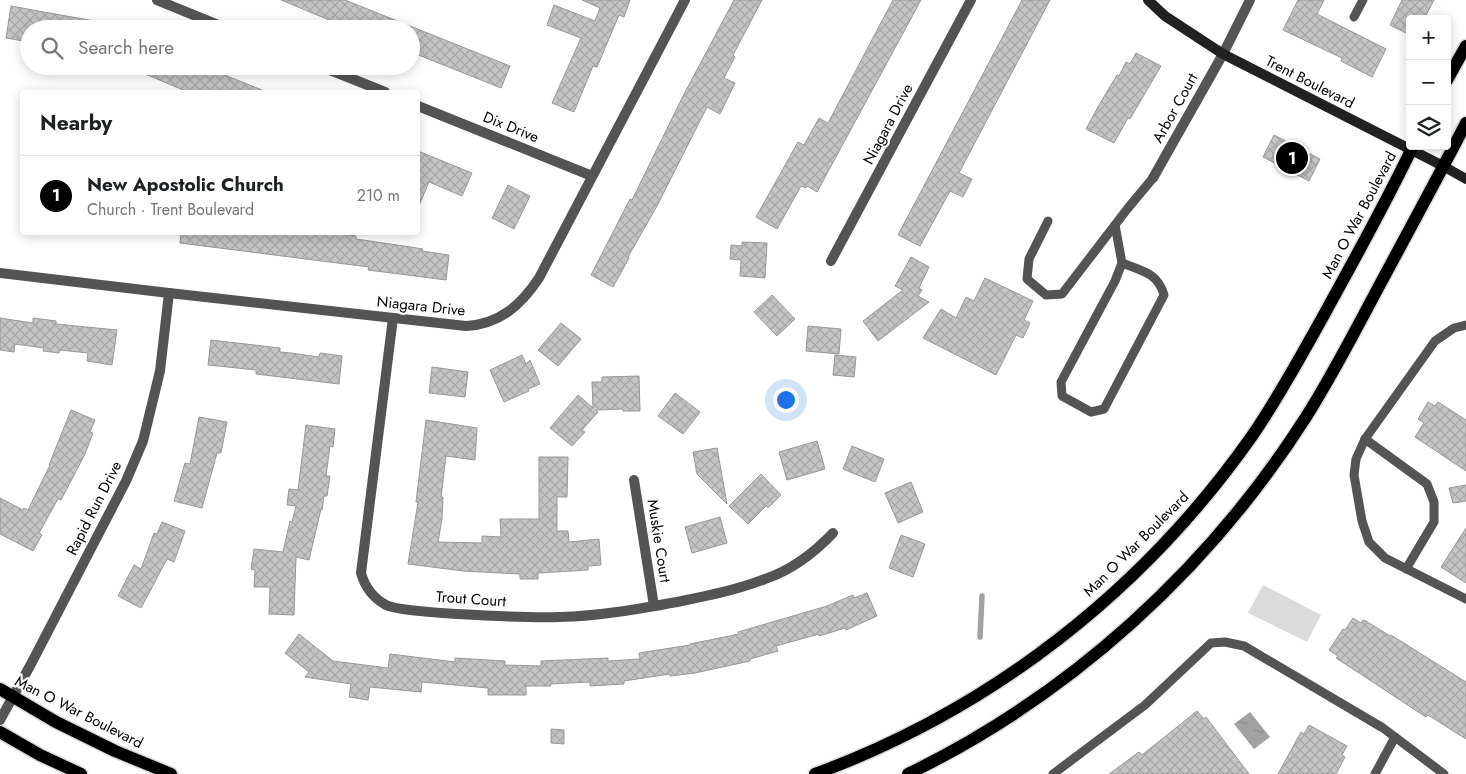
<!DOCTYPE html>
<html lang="en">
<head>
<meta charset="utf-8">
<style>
  :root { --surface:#fff; --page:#f6f6f6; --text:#202124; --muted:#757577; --line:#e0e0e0; --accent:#000 }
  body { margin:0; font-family:Jost,sans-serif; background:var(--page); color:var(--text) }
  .controls { position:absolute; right:15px; top:15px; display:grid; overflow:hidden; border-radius:5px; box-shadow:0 2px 12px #0003 }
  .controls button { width:45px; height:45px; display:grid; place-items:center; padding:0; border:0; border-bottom:1px solid var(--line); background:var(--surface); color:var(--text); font:25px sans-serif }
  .you { position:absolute; left:785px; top:399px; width:18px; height:18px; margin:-12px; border:4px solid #fff; border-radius:50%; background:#1a73e8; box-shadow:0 0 0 8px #1a73e833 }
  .badge { display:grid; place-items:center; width:32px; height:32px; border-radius:50%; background:var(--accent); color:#fff; font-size:16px; font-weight:700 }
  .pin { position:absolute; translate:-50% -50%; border:2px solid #fff; box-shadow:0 1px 5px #0006 }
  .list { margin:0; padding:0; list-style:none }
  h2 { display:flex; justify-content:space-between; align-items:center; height:65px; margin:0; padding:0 20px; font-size:21px }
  h2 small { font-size:16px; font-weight:400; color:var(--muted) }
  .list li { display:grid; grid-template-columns:32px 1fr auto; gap:15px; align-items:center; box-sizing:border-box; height:80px; padding:0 20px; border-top:1px solid var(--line) }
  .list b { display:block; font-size:19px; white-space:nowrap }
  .list p { margin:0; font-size:16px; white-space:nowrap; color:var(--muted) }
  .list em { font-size:16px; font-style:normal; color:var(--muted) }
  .icon { flex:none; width:28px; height:28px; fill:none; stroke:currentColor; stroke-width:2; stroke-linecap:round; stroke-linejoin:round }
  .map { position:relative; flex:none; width:1466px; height:774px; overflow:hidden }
  .search { position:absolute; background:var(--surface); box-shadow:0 2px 12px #0003; left:20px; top:20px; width:400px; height:55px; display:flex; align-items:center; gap:12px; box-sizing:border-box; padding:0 18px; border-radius:28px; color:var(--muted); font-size:19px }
  .panel { position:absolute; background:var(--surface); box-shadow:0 2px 12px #0003; left:20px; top:90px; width:400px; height:145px; border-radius:5px }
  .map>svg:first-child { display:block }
  .pitch { fill:#dbdbdb }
  .water { fill:url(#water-ripples) }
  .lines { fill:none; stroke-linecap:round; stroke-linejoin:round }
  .stream { stroke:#a2a2a2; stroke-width:5.5 }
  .building { fill:url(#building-cross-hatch); stroke:#989898 }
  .primary-casing { stroke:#dbdbdb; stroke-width:15 }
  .lane { stroke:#545454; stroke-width:9 }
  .street { stroke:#545454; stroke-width:10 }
  .secondary { stroke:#212121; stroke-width:10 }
  .primary { stroke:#000; stroke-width:12 }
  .labels { text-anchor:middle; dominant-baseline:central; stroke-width:4.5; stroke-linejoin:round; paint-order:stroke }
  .street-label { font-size:15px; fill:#000; stroke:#fff }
</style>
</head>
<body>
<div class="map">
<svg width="1466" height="774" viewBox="0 0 1466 774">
  <defs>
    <pattern id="water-ripples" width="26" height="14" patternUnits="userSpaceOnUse" patternTransform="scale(1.25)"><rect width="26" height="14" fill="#a2a2a2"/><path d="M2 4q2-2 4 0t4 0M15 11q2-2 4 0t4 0" fill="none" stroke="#8a8a8a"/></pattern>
    <pattern id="building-cross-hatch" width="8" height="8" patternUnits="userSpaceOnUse" patternTransform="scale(1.25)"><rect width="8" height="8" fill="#c4c4c4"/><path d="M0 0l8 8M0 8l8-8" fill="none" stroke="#a7a7a7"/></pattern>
  </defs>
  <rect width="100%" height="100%" fill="#fff"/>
  <!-- pitch -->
  <path class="pitch" d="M 1263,585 L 1321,615 L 1307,642 L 1248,613 Z"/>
  <!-- water -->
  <path class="water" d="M 1250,712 L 1270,737 L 1254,749 L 1234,724 Z"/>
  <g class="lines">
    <!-- stream -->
    <path class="stream" d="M 980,637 L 982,596"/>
  </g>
  <!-- building -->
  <g class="building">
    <path d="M 281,0 L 345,0 L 510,66 L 501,88 L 411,52 L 411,29 L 351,29 Z"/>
    <path d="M 582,0 L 630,0 L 624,17 L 619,15 L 597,67 L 593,66 L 574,112 L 552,103 L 581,38 L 547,25 L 554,5 L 595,21 L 600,8 Z"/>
    <path d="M 734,0 L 762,0 L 733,55 L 735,57 L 724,78 L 735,83 L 720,114 L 707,107 L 657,206 L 628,257 L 629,258 L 613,287 L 591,275 L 630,199 L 632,200 L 682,98 Z"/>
    <path d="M 893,0 L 921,0 L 817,192 L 807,186 L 806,188 L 801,186 L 777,229 L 756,217 L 798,142 L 804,145 L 819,118 L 828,123 Z"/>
    <path d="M 1022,0 L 1050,0 L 959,173 L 972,179 L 963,197 L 950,191 L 920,246 L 898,235 Z"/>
    <path d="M 1298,0 L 1324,0 L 1317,14 L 1386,49 L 1372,77 L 1341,61 L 1342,58 L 1283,30 Z"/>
    <path d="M 1402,0 L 1434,0 L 1424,19 L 1410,19 L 1410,35 L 1390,25 Z"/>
    <path d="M 11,6 L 94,21 L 94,29 L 29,29 L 29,42 L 6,38 Z"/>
    <path d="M 1136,53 L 1161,66 L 1130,119 L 1128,118 L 1114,143 L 1086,129 L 1099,105 L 1117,75 L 1119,76 L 1126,62 L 1130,64 Z"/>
    <path d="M 126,66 L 202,66 L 267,92 L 188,92 Z"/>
    <path d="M 1274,135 L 1320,159 L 1309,181 L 1263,157 Z"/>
    <path d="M 418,151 L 472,173 L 462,196 L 429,182 L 418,208 Z"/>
    <path d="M 508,185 L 530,196 L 514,229 L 492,218 Z"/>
    <path d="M 181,232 L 298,232 L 317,235 L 317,232 L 326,232 L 356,236 L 356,239 L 404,246 L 423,249 L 422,251 L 449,255 L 446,280 L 368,270 L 369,267 L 180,243 Z"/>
    <path d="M 742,242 L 767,243 L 765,278 L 740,276 L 741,260 L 730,259 L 731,245 L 742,246 Z"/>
    <path d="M 911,257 L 929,267 L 919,288 L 922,290 L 918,296 L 929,302 L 878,341 L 863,321 L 903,290 L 895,286 Z"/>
    <path d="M 985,278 L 1033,301 L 1024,320 L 1030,323 L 1023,338 L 1016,335 L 996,375 L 923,338 L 941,309 L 956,318 L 966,297 L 974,301 Z"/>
    <path d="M 772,295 L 795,319 L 777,336 L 754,312 Z"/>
    <path d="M 0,318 L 33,323 L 33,318 L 56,321 L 56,324 L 117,330 L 112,365 L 87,361 L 88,353 L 60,350 L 59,353 L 43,351 L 44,348 L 15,344 L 14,352 L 0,350 Z"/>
    <path d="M 561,323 L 581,339 L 558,366 L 538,350 Z"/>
    <path d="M 808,326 L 841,329 L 839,354 L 806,351 Z"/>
    <path d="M 211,340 L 280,348 L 280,352 L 291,353 L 319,357 L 320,353 L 342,356 L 339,384 L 256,374 L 256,370 L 208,365 Z"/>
    <path d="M 522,355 L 526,364 L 530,360 L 540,384 L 528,389 L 529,391 L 504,402 L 490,370 Z"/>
    <path d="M 835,355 L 856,357 L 854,377 L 833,375 Z"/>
    <path d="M 432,367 L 468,372 L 465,397 L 429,393 Z"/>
    <path d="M 639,376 L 640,411 L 623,411 L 623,409 L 596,410 L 598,412 L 582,430 L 585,432 L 572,446 L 550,428 L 578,395 L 593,408 L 592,382 L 602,382 L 602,377 Z"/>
    <path d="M 675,393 L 700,412 L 683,434 L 658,416 Z"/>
    <path d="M 1428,402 L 1435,406 L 1438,402 L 1466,420 L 1466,471 L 1415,437 L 1424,423 L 1418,419 Z"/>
    <path d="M 71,410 L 95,420 L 90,432 L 93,433 L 85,454 L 61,500 L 58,499 L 39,533 L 42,535 L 33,551 L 0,534 L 0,498 L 23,510 L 24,508 L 28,510 L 50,465 L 49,465 Z"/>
    <path d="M 199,417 L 227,422 L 221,453 L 217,453 L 202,508 L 174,501 L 185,463 L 190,464 Z"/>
    <path d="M 426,420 L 477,428 L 475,460 L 446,456 L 441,497 L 443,497 L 442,519 L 438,542 L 482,543 L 482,536 L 501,537 L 500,519 L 539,519 L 539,457 L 568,457 L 567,497 L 557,497 L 557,531 L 568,531 L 569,542 L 599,539 L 601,565 L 588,566 L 588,570 L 538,573 L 538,579 L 520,579 L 520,574 L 463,571 L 408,564 L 418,502 L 416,502 Z"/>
    <path d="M 306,425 L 335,429 L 333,447 L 330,446 L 326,476 L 330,476 L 327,496 L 324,496 L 322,510 L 321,509 L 309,560 L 296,557 L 294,615 L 269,614 L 270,587 L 254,587 L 255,570 L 251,569 L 254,549 L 283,552 L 290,521 L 292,522 L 296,506 L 287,505 L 289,489 L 298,490 Z"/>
    <path d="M 817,441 L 825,469 L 787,480 L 779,452 Z"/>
    <path d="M 852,446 L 884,459 L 875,482 L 843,469 Z"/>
    <path d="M 717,448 L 727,504 L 697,474 L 693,452 Z"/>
    <path d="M 761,474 L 781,495 L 768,508 L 766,506 L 748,524 L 729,506 Z"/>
    <path d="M 911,482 L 923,512 L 898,523 L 885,493 Z"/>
    <path d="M 1466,485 L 1466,501 L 1453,503 L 1449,488 Z"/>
    <path d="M 720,517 L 727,543 L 692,553 L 685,527 Z"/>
    <path d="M 162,522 L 185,531 L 174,562 L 167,559 L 141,608 L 118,596 L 134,565 L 141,569 L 154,533 L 157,534 Z"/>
    <path d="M 1466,528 L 1466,583 L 1441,567 Z"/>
    <path d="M 901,535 L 925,544 L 913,577 L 889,568 Z"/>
    <path d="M 867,593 L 877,616 L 846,630 L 845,628 L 819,636 L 819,634 L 776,646 L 778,651 L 750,659 L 750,661 L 695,673 L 670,676 L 670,674 L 624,681 L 624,684 L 590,686 L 590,682 L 550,684 L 551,686 L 526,686 L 526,695 L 488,695 L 488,688 L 422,682 L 421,692 L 370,687 L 368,700 L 349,697 L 351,684 L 305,677 L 309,672 L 285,653 L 299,634 L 333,661 L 388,668 L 390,654 L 455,662 L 455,658 L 505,661 L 505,665 L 541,666 L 541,661 L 608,658 L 608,661 L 640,659 L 639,653 L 690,645 L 690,644 L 739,634 L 738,632 L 827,606 L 853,595 L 854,598 Z"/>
    <path d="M 1353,618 L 1361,623 L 1363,620 L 1366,621 L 1390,636 L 1391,635 L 1466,682 L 1466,739 L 1428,715 L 1426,717 L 1336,658 L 1338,656 L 1329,650 L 1343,629 L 1345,630 Z"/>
    <path d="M 1197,711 L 1204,719 L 1206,717 L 1249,774 L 1109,774 L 1139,752 L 1142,755 Z"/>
    <path d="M 1309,725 L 1347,746 L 1342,755 L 1345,757 L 1336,774 L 1278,774 L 1301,732 L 1304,734 Z"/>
    <path d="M 551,729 L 564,730 L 564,744 L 551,743 Z"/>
  </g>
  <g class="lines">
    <!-- primary casing -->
    <g class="primary-casing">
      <g id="primary">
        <path d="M 1447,80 L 1466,46"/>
        <path d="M 0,689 L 56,722 L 115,751 L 171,774"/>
        <path d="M 0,732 L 40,755 L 81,774"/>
        <path d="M 815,774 C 992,709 1143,591 1252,436 C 1279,397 1302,354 1325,313 C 1355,258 1386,203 1413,146"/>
        <path d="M 908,774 C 1071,695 1209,569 1306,417 C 1332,376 1354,333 1377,290 C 1407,234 1437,179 1466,123"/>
      </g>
    </g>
    <!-- lane -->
    <g class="lane">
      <path d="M 1354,17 L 1363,0"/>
      <path d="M 1048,221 L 1029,259 L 1027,279 L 1046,295 L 1062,294 L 1128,208 L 1153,178"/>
      <path d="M 1115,225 L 1122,263 L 1115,281 L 1061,382 L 1062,396 L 1091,412 L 1104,409 L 1164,295 C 1158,273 1142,271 1122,263"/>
      <path d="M 1466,325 L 1454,328 L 1435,341 L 1365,439 L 1356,459 L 1354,475 L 1362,521 L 1369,542 L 1385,558 L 1466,599"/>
      <path d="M 1365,439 L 1427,484 L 1434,502 L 1434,522 L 1406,569"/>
      <path d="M 1053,774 L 1145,705 L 1211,643 L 1225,642 L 1244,646 L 1383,728 L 1444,774"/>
      <path d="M 1375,774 L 1395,737"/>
    </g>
    <!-- street -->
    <g class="street">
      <path d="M 157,0 L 228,29"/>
      <path d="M 320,66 L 385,92"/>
      <path d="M 418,106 L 592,176"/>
      <path d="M 1153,178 L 1223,54 L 1250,0"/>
      <path d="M 831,261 L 971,0"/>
      <path d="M 0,273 L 169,293 L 466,326 C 500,324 521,305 539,278 L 685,0"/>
      <path d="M 393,318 L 361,573 C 365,587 373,598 386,605 C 399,611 442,613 458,614 C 492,616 526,618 560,617 C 599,616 639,609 677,602 C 706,596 737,590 765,579 C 792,570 814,553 833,533"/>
      <path d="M 634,480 L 654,606"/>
      <path d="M 0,720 L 31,664 L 126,481 L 143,441 L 160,371 L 169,293"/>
    </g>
    <!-- secondary -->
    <path class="secondary" d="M 1148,0 L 1165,16 L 1223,54 L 1443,166 L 1466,179"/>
    <!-- primary -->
    <use href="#primary" class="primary"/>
  </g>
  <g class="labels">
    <!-- street labels -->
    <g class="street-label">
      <text transform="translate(1310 82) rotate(27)">Trent Boulevard</text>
      <text transform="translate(1175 108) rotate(-61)">Arbor Court</text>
      <text transform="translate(888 124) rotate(-62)">Niagara Drive</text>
      <text transform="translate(511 127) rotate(22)">Dix Drive</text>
      <text transform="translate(1359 215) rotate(-62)">Man O War Boulevard</text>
      <text transform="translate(421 306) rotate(6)">Niagara Drive</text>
      <text transform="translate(94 508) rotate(-63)">Rapid Run Drive</text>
      <text transform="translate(659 541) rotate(81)">Muskie Court</text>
      <text transform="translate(1136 544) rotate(-45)">Man O War Boulevard</text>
      <text transform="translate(471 599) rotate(4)">Trout Court</text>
      <text transform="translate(79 712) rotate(27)">Man O War Boulevard</text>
    </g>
  </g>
</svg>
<div class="controls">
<button>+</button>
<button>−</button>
<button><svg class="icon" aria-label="layers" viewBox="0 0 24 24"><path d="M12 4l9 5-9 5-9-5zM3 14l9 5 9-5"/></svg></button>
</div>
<div class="you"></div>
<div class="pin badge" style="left:1292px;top:158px">1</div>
<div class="search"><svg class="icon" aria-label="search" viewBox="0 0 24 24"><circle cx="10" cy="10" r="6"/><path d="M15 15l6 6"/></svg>Search here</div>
<section class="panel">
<h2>Nearby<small></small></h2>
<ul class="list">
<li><span class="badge">1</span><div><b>New Apostolic Church</b><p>Church · Trent Boulevard</p></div><em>210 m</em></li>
</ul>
</section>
</div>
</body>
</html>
